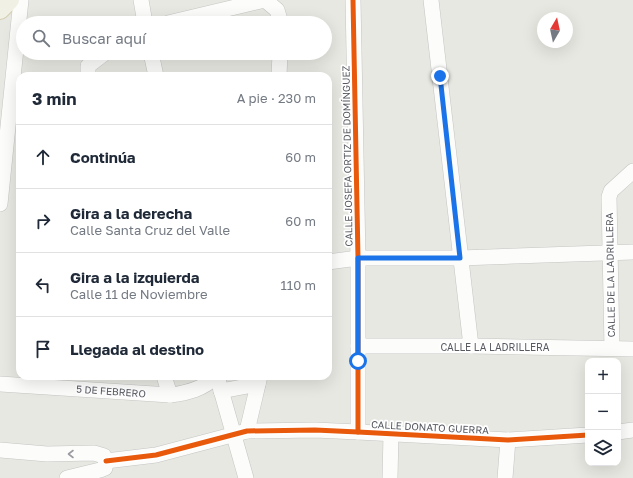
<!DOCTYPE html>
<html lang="es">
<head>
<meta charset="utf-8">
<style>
  :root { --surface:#fff; --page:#f2f2f3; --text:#1f2937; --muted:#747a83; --line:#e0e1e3 }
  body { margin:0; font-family:"Golos Text",sans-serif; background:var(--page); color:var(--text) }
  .controls { position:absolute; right:12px; bottom:12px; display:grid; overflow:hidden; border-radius:8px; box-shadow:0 4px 16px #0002 }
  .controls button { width:36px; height:36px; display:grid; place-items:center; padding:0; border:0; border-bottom:1px solid var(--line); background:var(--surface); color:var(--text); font:20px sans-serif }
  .compass { position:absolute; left:537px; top:12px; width:36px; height:36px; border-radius:50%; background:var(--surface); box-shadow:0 4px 16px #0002; rotate:9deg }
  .stop { position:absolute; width:12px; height:12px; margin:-9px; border:3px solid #1a73e8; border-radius:50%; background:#fff }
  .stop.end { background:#1a73e8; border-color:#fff; box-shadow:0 1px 4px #0008 }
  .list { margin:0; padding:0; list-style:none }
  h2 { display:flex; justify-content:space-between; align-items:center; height:52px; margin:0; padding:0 16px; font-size:17px }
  h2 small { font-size:13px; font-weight:400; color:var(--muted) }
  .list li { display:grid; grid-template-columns:26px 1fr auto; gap:12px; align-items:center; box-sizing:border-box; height:64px; padding:0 16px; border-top:1px solid var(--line) }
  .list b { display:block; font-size:15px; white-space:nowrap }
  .list p { margin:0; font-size:13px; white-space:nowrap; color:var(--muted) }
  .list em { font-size:13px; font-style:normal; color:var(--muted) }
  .icon { flex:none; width:22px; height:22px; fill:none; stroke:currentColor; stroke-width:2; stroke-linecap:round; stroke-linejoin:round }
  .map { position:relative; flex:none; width:633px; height:478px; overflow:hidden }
  .search { position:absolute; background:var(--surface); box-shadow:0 4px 16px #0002; left:16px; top:16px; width:316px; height:44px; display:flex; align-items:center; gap:10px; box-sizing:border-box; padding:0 14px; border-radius:22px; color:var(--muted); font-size:15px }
  .panel { position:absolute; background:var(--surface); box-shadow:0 4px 16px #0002; left:16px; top:72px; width:316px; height:308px; border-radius:12px }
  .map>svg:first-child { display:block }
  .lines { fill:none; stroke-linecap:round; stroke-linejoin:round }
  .minor-casing { stroke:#c4c4c4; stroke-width:16 }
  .major-casing { stroke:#d3cdad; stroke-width:20 }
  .minor { stroke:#fcfcfb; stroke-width:15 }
  .major { stroke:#f1f0e5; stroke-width:18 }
  .cycleway-casing { stroke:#fff; stroke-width:8 }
  .cycleway { stroke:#e8590c; stroke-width:5 }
  .oneway { stroke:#999b9f }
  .route { stroke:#1a73e8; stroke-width:5 }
  .labels { text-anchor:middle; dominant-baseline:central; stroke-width:3.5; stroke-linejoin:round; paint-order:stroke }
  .street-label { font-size:10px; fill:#575a61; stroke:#fff }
</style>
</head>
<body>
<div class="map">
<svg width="633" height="478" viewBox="0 0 633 478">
  <rect width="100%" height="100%" fill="#e8e8e2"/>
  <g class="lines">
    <!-- minor casing -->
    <g class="minor-casing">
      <g id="minor">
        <path d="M 141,0 L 145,23"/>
        <path d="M 265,0 L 277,10 L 281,23"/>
        <path d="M 353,0 L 358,258 L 358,432"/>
        <path d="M 431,0 L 471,346"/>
        <path d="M 168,23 L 265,0"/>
        <path d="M 151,53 L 156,76"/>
        <path d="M 88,76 L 88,66 L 105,53"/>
        <path d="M 279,76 L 280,53"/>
        <path d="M 0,204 L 21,0"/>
        <path d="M 328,262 L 358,258 L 460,258 L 633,252"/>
        <path d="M 358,346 L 471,346 L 633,349"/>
        <path d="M 612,348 L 609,197 L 611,191 L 633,171"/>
        <path d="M 164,376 L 170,395"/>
        <path d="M 217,376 L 246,478"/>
        <path d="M 0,384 L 170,395 C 187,393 204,389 216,376"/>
        <path d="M 221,391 L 258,384"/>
        <path d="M 247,431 L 260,376"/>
        <path d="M 618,432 L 633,430"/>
        <path d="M 0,450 L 47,454 L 94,453 L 104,456 L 106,461"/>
        <path d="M 106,461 L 156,455 L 247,431 L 315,430 L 358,432 L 508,440 L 588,435"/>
        <path d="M 67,478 L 100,470 L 105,468 L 106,461"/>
        <path d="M 390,478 L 391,434"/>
        <path d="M 505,478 L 508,440"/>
      </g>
    </g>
    <!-- major casing -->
    <g class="major-casing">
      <path id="major" d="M 0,10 L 10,0"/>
    </g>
    <!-- minor -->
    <use href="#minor" class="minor"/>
    <!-- major -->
    <use href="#major" class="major"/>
    <!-- cycleway casing -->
    <g class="cycleway-casing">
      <g id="cycleway">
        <path d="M 353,0 L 358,258 L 358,432"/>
        <path d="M 106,461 L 156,455 L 247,431 L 315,430 L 358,432 L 508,440 L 588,435"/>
      </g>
    </g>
    <!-- cycleway -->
    <use href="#cycleway" class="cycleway"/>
  </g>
  <!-- one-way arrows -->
  <defs><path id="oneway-chevron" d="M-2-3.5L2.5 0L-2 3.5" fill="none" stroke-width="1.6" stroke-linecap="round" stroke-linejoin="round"/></defs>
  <use class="oneway" href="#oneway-chevron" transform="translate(71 454) rotate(-180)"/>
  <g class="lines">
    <!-- route -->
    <path class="route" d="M 358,361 L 358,258 L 460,258 L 440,76"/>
  </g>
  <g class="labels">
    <!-- street labels -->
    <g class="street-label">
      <text transform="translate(347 156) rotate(-91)">CALLE JOSEFA ORTIZ DE DOMÍNGUEZ</text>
      <text transform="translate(610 275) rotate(-91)">CALLE DE LA LADRILLERA</text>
      <text x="495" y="347">CALLE LA LADRILLERA</text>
      <text transform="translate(111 391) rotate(4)">5 DE FEBRERO</text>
      <text transform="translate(430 427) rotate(3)">CALLE DONATO GUERRA</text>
    </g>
  </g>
</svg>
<div class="controls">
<button>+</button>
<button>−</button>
<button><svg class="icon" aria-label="layers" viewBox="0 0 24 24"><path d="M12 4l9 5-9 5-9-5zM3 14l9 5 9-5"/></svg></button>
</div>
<svg class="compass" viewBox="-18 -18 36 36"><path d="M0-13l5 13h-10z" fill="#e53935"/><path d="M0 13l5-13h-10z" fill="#747a83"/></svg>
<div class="stop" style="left:358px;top:361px"></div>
<div class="stop end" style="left:440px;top:76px"></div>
<div class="search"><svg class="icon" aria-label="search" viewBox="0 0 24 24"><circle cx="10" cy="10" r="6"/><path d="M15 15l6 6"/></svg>Buscar aquí</div>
<section class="panel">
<h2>3 min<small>A pie · 230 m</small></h2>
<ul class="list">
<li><svg class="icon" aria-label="ahead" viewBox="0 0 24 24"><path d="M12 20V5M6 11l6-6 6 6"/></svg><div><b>Continúa</b></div><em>60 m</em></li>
<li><svg class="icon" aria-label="right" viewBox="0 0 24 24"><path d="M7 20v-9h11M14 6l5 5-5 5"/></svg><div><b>Gira a la derecha</b><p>Calle Santa Cruz del Valle</p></div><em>60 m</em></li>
<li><svg class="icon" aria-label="left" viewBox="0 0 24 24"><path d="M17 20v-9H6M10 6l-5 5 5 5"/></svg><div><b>Gira a la izquierda</b><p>Calle 11 de Noviembre</p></div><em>110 m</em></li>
<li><svg class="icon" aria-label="arrive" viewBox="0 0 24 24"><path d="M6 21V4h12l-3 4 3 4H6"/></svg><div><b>Llegada al destino</b></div></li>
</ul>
</section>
</div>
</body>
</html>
